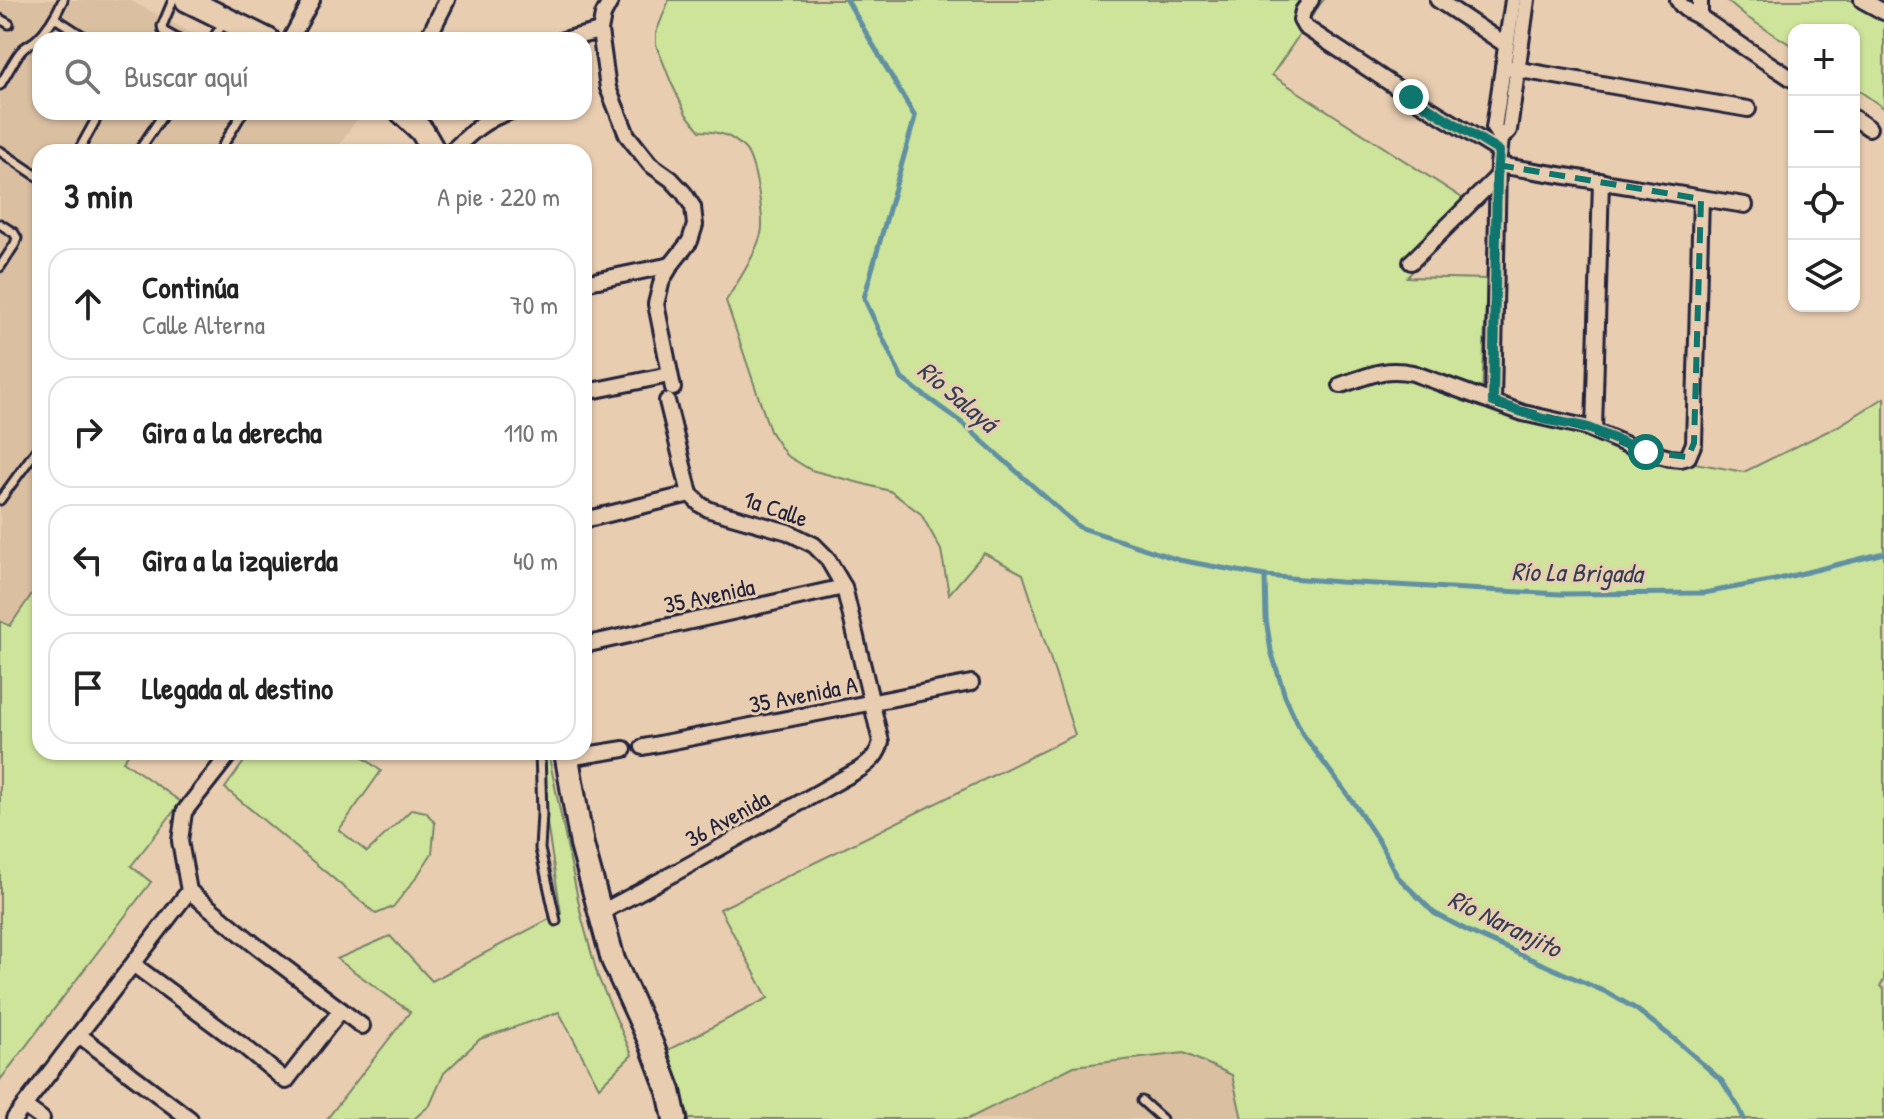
<!DOCTYPE html>
<html lang="es">
<head>
<meta charset="utf-8">
<style>
  :root { --surface:#fff; --page:#f2f2f2; --text:#222; --muted:#767676; --line:#e0e0e0 }
  body { margin:0; font-family:"Patrick Hand",sans-serif; background:var(--page); color:var(--text) }
  .controls { position:absolute; right:24px; top:24px; display:grid; overflow:hidden; border-radius:16px; box-shadow:0 2px 6px #0004 }
  .controls button { width:72px; height:72px; display:grid; place-items:center; padding:0; border:0; border-bottom:2px solid var(--line); background:var(--surface); color:var(--text); font:40px sans-serif }
  .stop { position:absolute; width:24px; height:24px; margin:-18px; border:6px solid #0f766e; border-radius:50%; background:#fff }
  .stop.end { background:#0f766e; border-color:#fff; box-shadow:0 2px 8px #0008 }
  .list { margin:0; padding:0; list-style:none }
  h2 { display:flex; justify-content:space-between; align-items:center; height:104px; margin:0; padding:0 32px; font-size:34px }
  h2 small { font-size:26px; font-weight:400; color:var(--muted) }
  .list li { display:grid; grid-template-columns:52px 1fr auto; gap:24px; align-items:center; box-sizing:border-box; height:112px; margin:0 16px 16px; padding:0 16px; border:2px solid var(--line); border-radius:24px }
  .list b { display:block; font-size:30px; white-space:nowrap }
  .list p { margin:0; font-size:26px; white-space:nowrap; color:var(--muted) }
  .list em { font-size:26px; font-style:normal; color:var(--muted) }
  .icon { flex:none; width:44px; height:44px; fill:none; stroke:currentColor; stroke-width:2; stroke-linecap:round; stroke-linejoin:round }
  .map { position:relative; flex:none; width:1884px; height:1119px; overflow:hidden }
  .search { position:absolute; background:var(--surface); box-shadow:0 2px 6px #0004; left:32px; top:32px; width:560px; height:88px; display:flex; align-items:center; gap:20px; box-sizing:border-box; padding:0 28px; border-radius:24px; color:var(--muted); font-size:30px }
  .panel { position:absolute; background:var(--surface); box-shadow:0 2px 6px #0004; left:32px; top:144px; width:560px; height:616px; border-radius:24px }
  .map>svg:first-child { display:block }
  .built { fill:#dabfa1 }
  .green { fill:#cee49a; stroke:#78836a; stroke-width:2 }
  .lines { fill:none; stroke-linecap:round; stroke-linejoin:round }
  .stream { stroke:#6090a2; stroke-width:5 }
  .service-casing { stroke:#22223b; stroke-width:13 }
  .minor-casing { stroke:#22223b; stroke-width:20 }
  .primary-casing { stroke:#22223b; stroke-width:28 }
  .service { stroke:#e8cdb0; stroke-width:7 }
  .minor { stroke:#e8cdb0; stroke-width:14 }
  .primary { stroke:#e8cdb0; stroke-width:22 }
  .route { stroke:#0f766e; stroke-width:10 }
  .marked { fill:none; stroke:#0f766e; stroke-width:6; stroke-dasharray:16 10; stroke-linejoin:round }
  .labels { text-anchor:middle; dominant-baseline:central; stroke-width:6; stroke-linejoin:round; paint-order:stroke }
  .street-label { font-size:24px; fill:#22223b; stroke:#e8cdb0 }
  .water-label { font-size:26px; font-style:italic; fill:#323e55; stroke:#e8cdb0 }
</style>
</head>
<body>
<div class="map">
<svg width="1884" height="1119" viewBox="0 0 1884 1119">
  <rect width="100%" height="100%" fill="#e8cdb0"/>
  <filter id="ink" filterUnits="userSpaceOnUse"><feTurbulence type="fractalNoise" baseFrequency=".0125" numOctaves="2"/><feDisplacementMap in="SourceGraphic" scale="16" xChannelSelector="R" yChannelSelector="G"/><feConvolveMatrix kernelMatrix="1 2 1 2 8 2 1 2 1" color-interpolation-filters="sRGB"/></filter>
  <g filter="url(#ink)">
    <!-- built -->
    <g class="built">
      <path d="M 0,0 L 129,0 L 205,40 L 40,40 L 40,112 L 343,112 L 357,119 L 335,152 L 40,152 L 40,582 L 10,626 L 0,621 Z"/>
      <path d="M 1184,1053 L 1232,1075 L 1242,1119 L 968,1119 L 1074,1066 Z"/>
    </g>
    <!-- green -->
    <g class="green">
      <path d="M 669,0 L 1323,0 L 1272,75 L 1476,207 L 1407,277 L 1487,279 L 1482,397 L 1640,453 L 1744,472 L 1838,426 L 1884,398 L 1884,980 L 1880,986 L 1884,989 L 1884,1119 L 1242,1119 L 1232,1075 L 1184,1053 L 1074,1066 L 968,1119 L 689,1119 L 668,1050 L 768,998 L 720,909 L 1075,735 L 1023,574 L 984,553 L 949,594 L 941,550 L 921,514 L 890,491 L 811,470 L 786,455 L 770,431 L 726,301 C 739,280 754,258 761,234 C 765,220 755,160 745,149 C 730,134 720,132 700,131 L 686,114 L 671,82 L 656,44 L 656,33 Z"/>
      <path d="M 1726,0 L 1850,0 L 1884,20 L 1884,108 L 1854,87 L 1854,30 L 1794,30 L 1794,47 L 1745,16 Z"/>
      <path d="M 40,582 L 40,752 L 130,752 L 123,761 L 181,802 L 131,866 L 151,882 L 0,1080 L 0,621 L 10,626 Z"/>
      <path d="M 251,752 L 356,752 L 381,771 L 339,830 L 367,852 L 412,809 L 426,812 L 435,823 L 432,853 L 416,878 L 393,907 L 376,914 L 225,788 Z"/>
      <path d="M 536,752 L 548,752 L 582,919 L 598,977 L 632,1055 L 599,1087 L 559,1012 L 480,1039 L 444,1073 L 430,1105 L 414,1119 L 327,1119 L 410,1012 L 337,959 L 390,936 L 432,981 L 561,913 Z"/>
    </g>
    <g class="lines">
      <!-- stream -->
      <g class="stream">
        <path d="M 847,0 L 915,117 L 864,298 L 902,379 L 962,423 L 1079,527 L 1179,560 L 1265,576 L 1340,582 L 1560,594 L 1704,593 L 1775,580 L 1884,553"/>
        <path d="M 1265,576 L 1266,619 L 1271,651 L 1285,696 L 1302,733 L 1355,805 L 1380,843 L 1397,876 L 1434,913 L 1470,932 L 1608,993 L 1636,1009 L 1678,1042 L 1722,1081 L 1739,1108 L 1744,1119"/>
      </g>
      <!-- service casing -->
      <g class="service-casing">
        <g id="service">
          <path d="M 173,0 L 162,26 L 163,31 L 179,40"/>
          <path d="M 55,18 L 89,40"/>
          <path d="M 0,19 L 9,24"/>
          <path d="M 212,40 L 225,21"/>
          <path d="M 0,85 C 7,74 13,61 21,51 C 26,45 32,44 37,39 C 49,28 56,15 63,0"/>
          <path d="M 0,151 L 40,178"/>
          <path d="M 78,152 L 100,112"/>
          <path d="M 138,152 L 165,112"/>
          <path d="M 219,152 L 243,112"/>
          <path d="M 0,224 L 14,233 L 17,238 L 15,244 L 0,267"/>
          <path d="M 0,500 L 40,445"/>
          <path d="M 540,752 L 542,813 L 540,849 L 556,921"/>
          <path d="M 1142,1101 L 1162,1119"/>
        </g>
      </g>
      <!-- minor casing -->
      <g class="minor-casing">
        <g id="minor">
          <path d="M 611,0 L 603,15 L 600,31 L 608,88 L 627,135 L 650,164 L 671,179 L 684,193 L 693,207 L 695,225 L 690,241 L 671,265 L 662,280 L 656,304 L 673,388"/>
          <path d="M 1311,0 L 1303,11 L 1301,20 L 1305,27 L 1411,97 L 1499,151"/>
          <path d="M 1438,0 L 1506,45"/>
          <path d="M 1678,0 C 1685,13 1692,11 1703,19 C 1733,40 1763,60 1794,80"/>
          <path d="M 1862,0 L 1884,12"/>
          <path d="M 1700,17 L 1700,0"/>
          <path d="M 290,40 L 312,0"/>
          <path d="M 427,40 L 447,0"/>
          <path d="M 563,40 L 600,31"/>
          <path d="M 1503,67 L 1748,109"/>
          <path d="M 1854,118 L 1869,128"/>
          <path d="M 1501,139 L 1494,128 L 1513,0"/>
          <path d="M 451,152 C 469,135 484,119 509,112"/>
          <path d="M 1498,165 L 1745,205"/>
          <path d="M 1411,262 L 1497,177"/>
          <path d="M 584,283 L 671,265"/>
          <path d="M 1341,385 C 1369,376 1382,367 1413,373 L 1523,413 L 1585,427 L 1639,450 L 1670,458 L 1681,459 L 1688,457 L 1694,443 L 1701,199"/>
          <path d="M 586,392 L 669,375"/>
          <path d="M 1493,402 L 1498,165 L 1501,139 L 1509,130 L 1527,0"/>
          <path d="M 1594,430 L 1601,181"/>
          <path d="M 584,520 L 690,494"/>
          <path d="M 584,645 L 844,587"/>
          <path d="M 643,747 L 971,683"/>
          <path d="M 231,752 L 184,812 L 180,841 L 189,891 L 255,945 L 362,1026"/>
          <path d="M 567,758 L 624,749"/>
          <path d="M 600,913 L 682,869 L 860,769 C 871,761 878,755 881,742 L 844,587 L 827,558 L 814,545 L 788,532 L 710,510 L 701,505 L 690,494 L 667,401"/>
          <path d="M 134,965 L 246,1048 L 286,1081 L 341,1010"/>
          <path d="M 79,1035 L 190,1119"/>
          <path d="M 14,1119 L 24,1106"/>
          <path d="M 42,1119 L 24,1106 L 189,891"/>
        </g>
      </g>
      <!-- primary casing -->
      <g class="primary-casing">
        <g id="primary">
          <path d="M 187,0 L 268,40"/>
          <path d="M 402,112 L 422,131 L 434,152"/>
          <path d="M 566,752 L 582,845 L 613,960 L 651,1043 L 669,1091 L 675,1119"/>
        </g>
      </g>
      <!-- service -->
      <use href="#service" class="service"/>
      <!-- minor -->
      <use href="#minor" class="minor"/>
      <!-- primary -->
      <use href="#primary" class="primary"/>
    </g>
  </g>
  <g class="lines" filter="url(#ink)">
    <!-- route -->
    <path class="route" d="M 1411,97 L 1499,151 L 1497,177 L 1493,402 L 1543,419 L 1585,427 L 1646,452"/>
  </g>
  <!-- marked area -->
  <path class="marked" d="M 1498,165 L 1701,199 L 1694,443 L 1688,457 L 1646,452 L 1585,427 L 1493,402 Z"/>
  <g class="labels">
    <!-- street labels -->
    <g class="street-label">
      <text transform="translate(776 508) rotate(19)">1a Calle</text>
      <text transform="translate(709 595) rotate(-12)">35 Avenida</text>
      <text transform="translate(803 694) rotate(-11)">35 Avenida A</text>
      <text transform="translate(727 818) rotate(-29)">36 Avenida</text>
    </g>
    <!-- water labels -->
    <g class="water-label">
      <text transform="translate(958 396) rotate(40)">Río Salayá</text>
      <text transform="translate(1577 572) rotate(1)">Río La Brigada</text>
      <text transform="translate(1505 923) rotate(26)">Río Naranjito</text>
    </g>
  </g>
</svg>
<div class="controls">
<button>+</button>
<button>−</button>
<button><svg class="icon" aria-label="locate" viewBox="0 0 24 24"><circle cx="12" cy="12" r="6"/><path d="M12 2v4M12 18v4M2 12h4M18 12h4"/></svg></button>
<button><svg class="icon" aria-label="layers" viewBox="0 0 24 24"><path d="M12 4l9 5-9 5-9-5zM3 14l9 5 9-5"/></svg></button>
</div>
<div class="stop" style="left:1646px;top:452px"></div>
<div class="stop end" style="left:1411px;top:97px"></div>
<div class="search"><svg class="icon" aria-label="search" viewBox="0 0 24 24"><circle cx="10" cy="10" r="6"/><path d="M15 15l6 6"/></svg>Buscar aquí</div>
<section class="panel">
<h2>3 min<small>A pie · 220 m</small></h2>
<ul class="list">
<li><svg class="icon" aria-label="ahead" viewBox="0 0 24 24"><path d="M12 20V5M6 11l6-6 6 6"/></svg><div><b>Continúa</b><p>Calle Alterna</p></div><em>70 m</em></li>
<li><svg class="icon" aria-label="right" viewBox="0 0 24 24"><path d="M7 20v-9h11M14 6l5 5-5 5"/></svg><div><b>Gira a la derecha</b></div><em>110 m</em></li>
<li><svg class="icon" aria-label="left" viewBox="0 0 24 24"><path d="M17 20v-9H6M10 6l-5 5 5 5"/></svg><div><b>Gira a la izquierda</b></div><em>40 m</em></li>
<li><svg class="icon" aria-label="arrive" viewBox="0 0 24 24"><path d="M6 21V4h12l-3 4 3 4H6"/></svg><div><b>Llegada al destino</b></div></li>
</ul>
</section>
</div>
</body>
</html>
